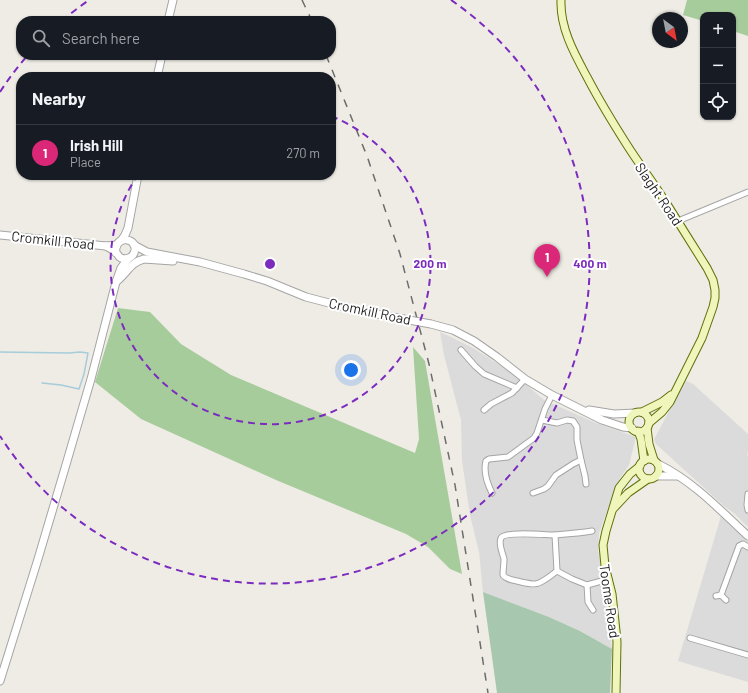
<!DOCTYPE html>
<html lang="en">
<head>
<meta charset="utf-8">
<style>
  :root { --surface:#171b24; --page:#242831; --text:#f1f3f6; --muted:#9ea1a6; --line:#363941; --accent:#db2777 }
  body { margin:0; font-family:Barlow,sans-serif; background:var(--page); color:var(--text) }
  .controls { position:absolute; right:12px; top:12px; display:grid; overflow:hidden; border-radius:8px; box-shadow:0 1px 3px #0004 }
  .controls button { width:36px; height:36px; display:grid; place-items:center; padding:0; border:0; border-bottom:1px solid var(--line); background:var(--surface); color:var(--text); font:20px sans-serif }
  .compass { position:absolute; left:652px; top:12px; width:36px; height:36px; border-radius:50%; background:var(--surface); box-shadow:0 1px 3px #0004; rotate:148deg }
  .you { position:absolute; left:351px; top:370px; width:14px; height:14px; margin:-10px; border:3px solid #fff; border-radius:50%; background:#1a73e8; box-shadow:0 0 0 6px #1a73e833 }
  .badge { display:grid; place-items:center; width:26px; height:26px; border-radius:50%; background:var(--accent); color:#fff; font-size:13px; font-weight:700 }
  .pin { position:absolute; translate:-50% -33px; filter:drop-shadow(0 1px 2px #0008) }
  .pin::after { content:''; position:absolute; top:21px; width:14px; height:12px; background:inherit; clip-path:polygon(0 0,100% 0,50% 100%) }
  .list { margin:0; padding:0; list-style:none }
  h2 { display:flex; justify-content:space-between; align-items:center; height:52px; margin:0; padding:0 16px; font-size:17px }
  h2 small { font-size:13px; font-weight:400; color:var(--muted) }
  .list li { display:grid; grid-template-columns:26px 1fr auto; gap:12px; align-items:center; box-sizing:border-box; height:56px; padding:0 16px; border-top:1px solid var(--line) }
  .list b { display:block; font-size:15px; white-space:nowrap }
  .list p { margin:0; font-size:13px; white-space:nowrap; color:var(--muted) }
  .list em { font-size:13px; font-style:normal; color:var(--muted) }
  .icon { flex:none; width:22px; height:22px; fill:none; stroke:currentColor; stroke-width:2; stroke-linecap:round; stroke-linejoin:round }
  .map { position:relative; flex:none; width:748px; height:693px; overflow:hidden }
  .search { position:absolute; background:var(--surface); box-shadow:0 1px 3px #0004; left:16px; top:16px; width:320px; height:44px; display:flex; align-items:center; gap:10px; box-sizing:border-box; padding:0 14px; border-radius:16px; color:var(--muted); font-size:15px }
  .panel { position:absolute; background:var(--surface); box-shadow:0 1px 3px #0004; left:16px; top:72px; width:320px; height:108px; border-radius:16px }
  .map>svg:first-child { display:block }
  .residential { fill:#dcdbdb }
  .forest { fill:#a7cc9c }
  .cemetery { fill:#a7c7ae }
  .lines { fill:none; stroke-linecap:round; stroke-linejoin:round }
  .stream { stroke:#a7ccda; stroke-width:1.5 }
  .minor-casing { stroke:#a5a5a5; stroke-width:7 }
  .tertiary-casing { stroke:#a5a5a5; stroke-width:9 }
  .secondary-casing { stroke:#5f710a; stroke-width:9 }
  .minor { stroke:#fff; stroke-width:5 }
  .tertiary { stroke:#fff; stroke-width:7 }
  .secondary { stroke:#f0f6bb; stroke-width:7 }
  .rail { stroke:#6c6c6c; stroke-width:1.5; stroke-dasharray:8 8; stroke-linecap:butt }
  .tertiary-bridge-casing { stroke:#a5a5a5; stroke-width:9; stroke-linecap:butt }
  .tertiary-bridge { stroke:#fff; stroke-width:7 }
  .ring { fill:none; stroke:#7b2cbf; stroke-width:2; stroke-dasharray:7 5 }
  .labels { text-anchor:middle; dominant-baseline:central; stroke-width:4; stroke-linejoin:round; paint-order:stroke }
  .street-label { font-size:14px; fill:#1e1e1e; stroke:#fff }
  .centre { fill:#7b2cbf; stroke:#fff; stroke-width:2 }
  .ring-label { font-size:12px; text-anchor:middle; font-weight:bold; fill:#7b2cbf; stroke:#fff; stroke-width:4; stroke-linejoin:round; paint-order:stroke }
</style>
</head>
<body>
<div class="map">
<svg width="748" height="693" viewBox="0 0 748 693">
  <rect width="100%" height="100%" fill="#efece5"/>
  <!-- residential -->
  <g class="residential">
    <path d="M 440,332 L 451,337 L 473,348 L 514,374 L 544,400 L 596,423 L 636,437 L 629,465 L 620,478 L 608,508 L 599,533 L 598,550 L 602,572 L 612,649 L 580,631 L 549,617 L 483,592 L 479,552 L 470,515 L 462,461 L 461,420 L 444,355 Z"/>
    <path d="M 686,381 L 689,382 L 693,384 L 748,434 L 748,452 L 747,455 L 748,456 L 748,527 L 735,514 L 724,506 L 656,444 L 654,439 L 656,436 L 683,384 Z"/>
    <path d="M 721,516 L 748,542 L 748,682 L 678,661 Z"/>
  </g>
  <!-- forest -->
  <g class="forest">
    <path d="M 687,0 L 748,0 L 748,36 L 733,31 L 733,15 L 703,15 L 703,21 L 683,15 Z"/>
    <path d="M 118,308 L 150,312 L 181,344 L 231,375 L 415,453 L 419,439 L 413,347 L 425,361 L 462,574 L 450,569 L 428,547 L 406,534 L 276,480 L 141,419 L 95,382 Z"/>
  </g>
  <!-- cemetery -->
  <path class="cemetery" d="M 483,592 L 549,617 L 580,631 L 612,649 L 610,693 L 497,693 Z"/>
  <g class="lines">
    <!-- stream -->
    <path class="stream" d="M 0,352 L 69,353 L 80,352 L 88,353 L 84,374 L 79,389 L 61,385 L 42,383"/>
    <!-- minor casing -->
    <g class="minor-casing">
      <g id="minor">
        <path d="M 678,221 L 748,192"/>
        <path d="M 461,350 L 475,366 L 484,374 L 517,388"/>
        <path d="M 484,410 L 491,404 L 512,393 L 525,379"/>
        <path d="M 581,460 L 585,476 L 586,484"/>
        <path d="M 492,493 C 487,483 483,472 486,461 L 489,459 L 508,457 L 534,438 L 537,433 L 545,409 L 552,395"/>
        <path d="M 533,493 L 544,489 L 548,486 L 556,475 L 573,464 L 581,460 L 577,440 L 577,427 L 573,421 L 567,420 L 557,423 L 542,420"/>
        <path d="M 748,494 L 747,505 L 748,510"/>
        <path d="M 592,531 C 580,533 567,534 555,535 C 546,535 505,531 501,538 C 498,544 503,554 504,559 C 504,564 503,570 503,575 C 506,579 511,580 517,581 C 539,587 539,584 557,571 L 572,579 L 587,585 L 609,579"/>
        <path d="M 555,535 L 557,571"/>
        <path d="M 587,585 L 588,602 L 593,610"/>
        <path d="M 721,595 L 739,546 L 743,544 L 748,547"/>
        <path d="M 716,596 L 721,595 L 726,600"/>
        <path d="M 690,638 L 748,655"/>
      </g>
    </g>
    <!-- tertiary casing -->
    <g class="tertiary-casing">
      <g id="tertiary">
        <path d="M 168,21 L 173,0"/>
        <path d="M 157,77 L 162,55"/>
        <path d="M 0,235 L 106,246 L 117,245"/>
        <path d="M 121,241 L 125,235 L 128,228 L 138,175"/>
        <path d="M 134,245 L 147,252 L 200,262 L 244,274 L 267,281 L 306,297 L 356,310 L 403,319"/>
        <path d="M 106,246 C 109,248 114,250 116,253 C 120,256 117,256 121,258 C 126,260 132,258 134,253 C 141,238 113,233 116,253"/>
        <path d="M 117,281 C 127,273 131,262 144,259 L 173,261"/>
        <path d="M 431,324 L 453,330 L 474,341 L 497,357 L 525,379 L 552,395 L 602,420 L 623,427 L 632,428"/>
        <path d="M 589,410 L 614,414 L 635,413"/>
        <path d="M 658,464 C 693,481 720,510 748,536"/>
        <path d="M 656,476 L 677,476"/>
        <path d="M 0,681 L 38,559 L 65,468 L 91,379 L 116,282 L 121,268 L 128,259"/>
      </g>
    </g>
    <!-- secondary casing -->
    <g class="secondary-casing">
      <g id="secondary">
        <path d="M 561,0 C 560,28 574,53 587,77 C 599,100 613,123 627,145 C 639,164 653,182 665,201 C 679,223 693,246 707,268 L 713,280 L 715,290 L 715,298 L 713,307 L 702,338 L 670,402 L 662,412 L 649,423"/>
        <path d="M 642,412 L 662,402 L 671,395"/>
        <circle cx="639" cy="422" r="10"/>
        <path d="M 647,428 L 649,444 L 654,460"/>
        <path d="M 638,431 L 641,439 L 644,461"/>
        <circle cx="649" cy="469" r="10"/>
        <path d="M 614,508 L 628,493 L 648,479"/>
        <path d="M 616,693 L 617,642 L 616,631 L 612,594 L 605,566 L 603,545 L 606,531 L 619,488 L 630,474 L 640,466"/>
      </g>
    </g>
    <!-- minor -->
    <use href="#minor" class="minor"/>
    <!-- tertiary -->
    <use href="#tertiary" class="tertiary"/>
    <!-- secondary -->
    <use href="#secondary" class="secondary"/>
    <!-- rail -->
    <g class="rail">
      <path d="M 302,0 L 312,21"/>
      <path d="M 326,55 L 367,156 L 400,254 L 429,364 L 455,485 L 488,693"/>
    </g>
    <!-- tertiary-bridge casing -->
    <g class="tertiary-bridge-casing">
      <path id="tertiary-bridge" d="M 403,319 L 431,324"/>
    </g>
    <!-- tertiary-bridge -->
    <use href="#tertiary-bridge" class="tertiary-bridge"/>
  </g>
  <!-- distance rings -->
  <g class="ring">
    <path d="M331 116A160 160 0 1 1 137 176"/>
    <path d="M0 92A320 320 0 0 1 27 56M62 21A320 320 0 0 1 89 0M451 0A320 320 0 1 1 0 436"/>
  </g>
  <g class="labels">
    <!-- street labels -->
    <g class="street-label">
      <text transform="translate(659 194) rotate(56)">Slaght Road</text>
      <text transform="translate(53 240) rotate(6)">Cromkill Road</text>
      <text transform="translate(370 311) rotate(12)">Cromkill Road</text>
      <text transform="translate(610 601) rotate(82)">Toome Road</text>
    </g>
  </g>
  <circle cx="270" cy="264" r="6" class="centre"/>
  <g class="ring-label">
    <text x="430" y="268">200 m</text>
    <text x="590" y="268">400 m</text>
  </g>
</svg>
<div class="controls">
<button>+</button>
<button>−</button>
<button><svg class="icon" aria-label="locate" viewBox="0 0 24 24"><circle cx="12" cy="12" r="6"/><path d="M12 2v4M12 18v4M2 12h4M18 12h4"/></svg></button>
</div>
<svg class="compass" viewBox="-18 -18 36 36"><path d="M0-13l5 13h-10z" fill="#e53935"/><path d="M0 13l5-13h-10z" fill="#9ea1a6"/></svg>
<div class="you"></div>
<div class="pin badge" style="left:547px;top:277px">1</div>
<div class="search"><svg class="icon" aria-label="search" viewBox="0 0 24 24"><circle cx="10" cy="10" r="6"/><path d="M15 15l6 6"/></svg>Search here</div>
<section class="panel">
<h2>Nearby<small></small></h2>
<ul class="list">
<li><span class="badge">1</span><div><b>Irish Hill</b><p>Place</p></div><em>270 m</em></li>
</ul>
</section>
</div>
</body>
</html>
